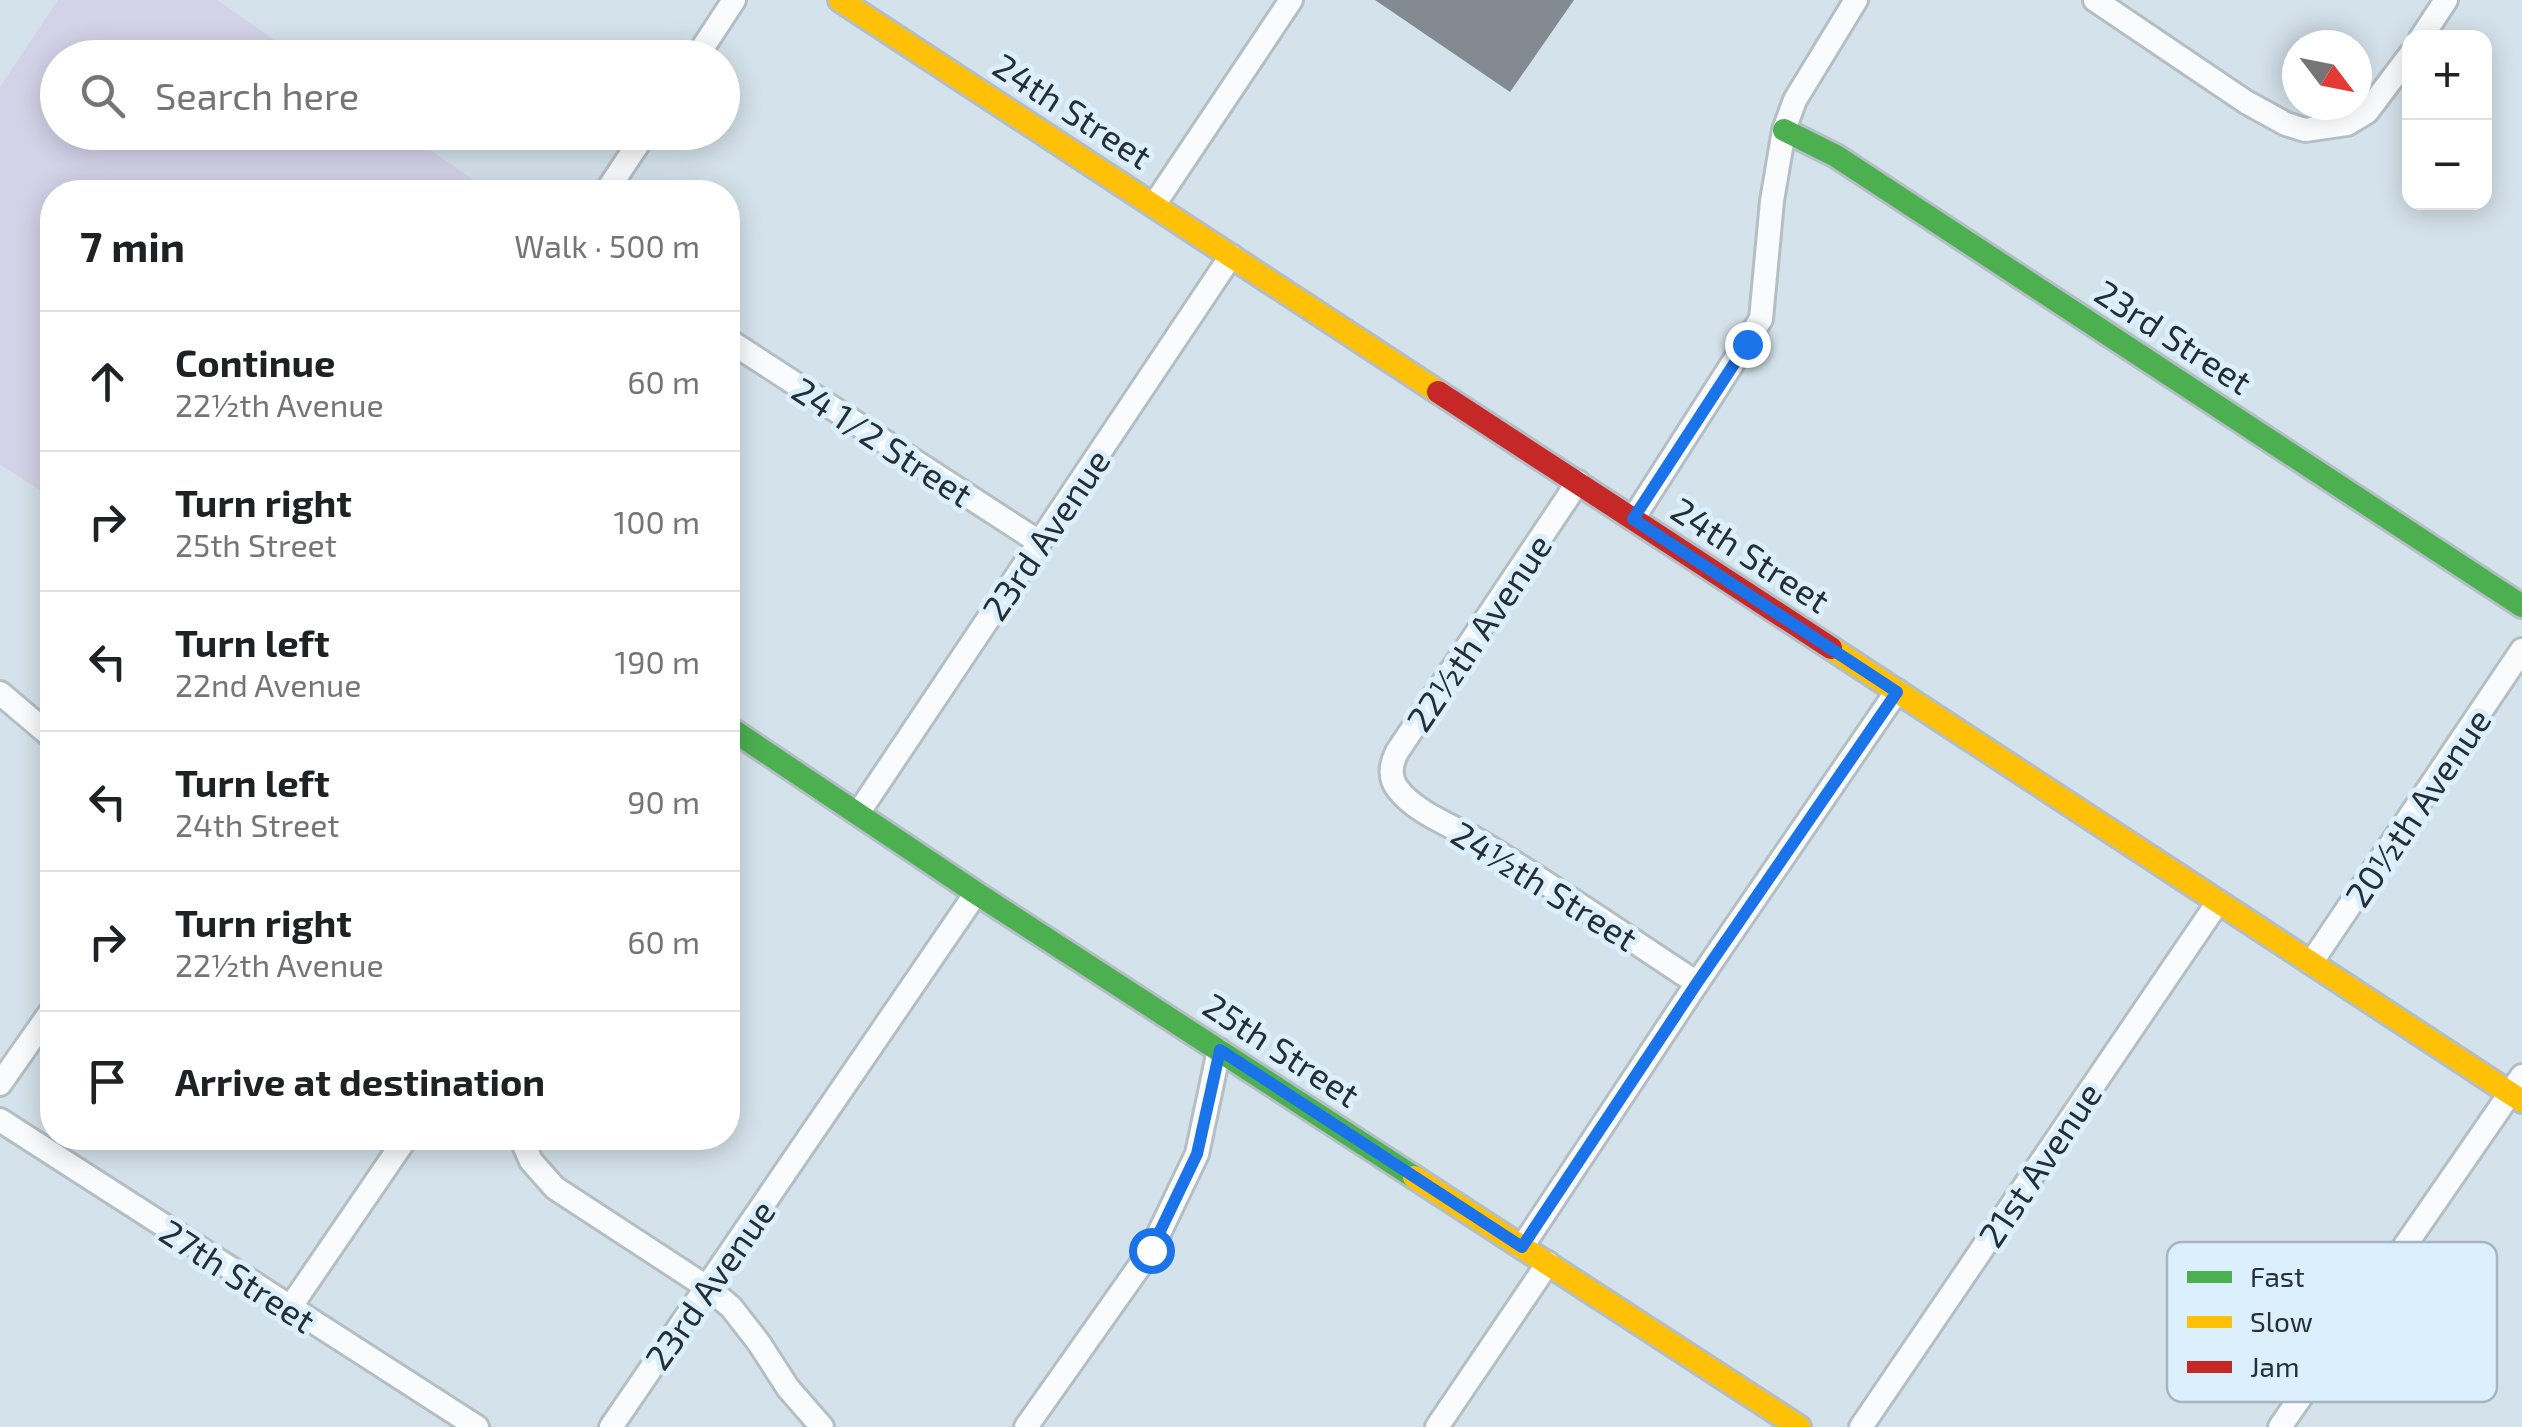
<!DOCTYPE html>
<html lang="en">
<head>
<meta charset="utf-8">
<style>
  :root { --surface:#fff; --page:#f6f6f6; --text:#202124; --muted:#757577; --line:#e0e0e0 }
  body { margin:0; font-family:"Exo 2",sans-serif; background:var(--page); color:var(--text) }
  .controls { position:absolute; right:30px; top:30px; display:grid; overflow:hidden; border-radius:20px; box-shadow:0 5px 25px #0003 }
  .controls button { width:90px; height:90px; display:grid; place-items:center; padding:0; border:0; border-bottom:2px solid var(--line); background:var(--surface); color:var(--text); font:50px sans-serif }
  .compass { position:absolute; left:2282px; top:30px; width:90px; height:90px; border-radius:50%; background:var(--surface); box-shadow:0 5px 25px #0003; rotate:122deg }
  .stop { position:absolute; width:30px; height:30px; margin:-22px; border:8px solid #1a73e8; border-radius:50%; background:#fff }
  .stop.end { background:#1a73e8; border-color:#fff; box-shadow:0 2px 10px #0008 }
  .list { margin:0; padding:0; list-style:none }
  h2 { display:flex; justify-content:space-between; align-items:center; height:130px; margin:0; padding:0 40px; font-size:42px }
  h2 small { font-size:32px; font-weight:400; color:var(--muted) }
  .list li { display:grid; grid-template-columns:65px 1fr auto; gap:30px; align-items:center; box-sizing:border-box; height:140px; padding:0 40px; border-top:2px solid var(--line) }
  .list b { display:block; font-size:38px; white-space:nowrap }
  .list p { margin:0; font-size:32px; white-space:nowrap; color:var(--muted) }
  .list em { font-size:32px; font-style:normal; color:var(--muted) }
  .icon { flex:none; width:55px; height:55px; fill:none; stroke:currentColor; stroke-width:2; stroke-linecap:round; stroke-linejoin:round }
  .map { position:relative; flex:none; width:2522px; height:1427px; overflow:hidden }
  .search { position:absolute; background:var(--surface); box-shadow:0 5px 25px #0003; left:40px; top:40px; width:700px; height:110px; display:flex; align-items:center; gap:25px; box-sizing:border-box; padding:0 35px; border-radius:55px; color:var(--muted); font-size:38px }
  .panel { position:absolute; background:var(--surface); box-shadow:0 5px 25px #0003; left:40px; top:180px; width:700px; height:970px; border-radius:40px }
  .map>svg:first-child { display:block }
  .green { fill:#d4d2e8 }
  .building { fill:#838a91 }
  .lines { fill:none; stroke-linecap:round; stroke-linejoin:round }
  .street-casing { stroke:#b4bec5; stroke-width:28 }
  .fast-casing { stroke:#b4bec5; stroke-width:28 }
  .slow-casing { stroke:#b4bec5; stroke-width:28 }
  .jam-casing { stroke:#b4bec5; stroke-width:28 }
  .street { stroke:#f9fbfc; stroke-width:22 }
  .fast { stroke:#4caf50; stroke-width:22 }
  .slow { stroke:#ffc107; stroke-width:22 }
  .jam { stroke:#c62828; stroke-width:22 }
  .route { stroke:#1a73e8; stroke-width:12 }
  .labels { text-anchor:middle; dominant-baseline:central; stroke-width:10; stroke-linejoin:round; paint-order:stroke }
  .street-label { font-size:35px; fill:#262f36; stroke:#dceffd }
  .key { fill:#dceffd; stroke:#a5b5c1; stroke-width:2.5 }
  .key-label { font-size:28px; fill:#262f36 }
</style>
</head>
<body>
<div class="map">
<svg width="2522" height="1427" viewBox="0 0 2522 1427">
  <rect width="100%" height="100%" fill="#d4e2eb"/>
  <!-- green -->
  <path class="green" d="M 58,0 L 217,0 L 299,57 L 58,58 L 58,132 L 406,133 L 491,192 L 52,192 L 52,497 L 0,465 L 0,87 Z"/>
  <!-- building -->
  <path class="building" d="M 1375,0 L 1574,0 L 1510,92 Z"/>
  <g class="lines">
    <!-- street casing -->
    <g class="street-casing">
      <g id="street">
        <path d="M 2095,0 L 2246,102 L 2286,124 L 2305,130 L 2347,124 L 2367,112 L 2410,55"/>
        <path d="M 2421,38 L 2446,0"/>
        <path d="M 696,58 L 734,0"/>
        <path d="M 606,192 L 646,132"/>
        <path d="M 1154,205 L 1291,0"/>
        <path d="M 728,340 L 1039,542"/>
        <path d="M 1578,482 L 1397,752 C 1391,764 1389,777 1397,788 C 1416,814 1456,827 1482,843 C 1555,887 1625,936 1697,983"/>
        <path d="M 1633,519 L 1761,319 L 1772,201 L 1784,130 L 1795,100 L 1856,0"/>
        <path d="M 0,693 L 52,737"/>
        <path d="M 859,812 L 1231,256"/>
        <path d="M 2311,963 L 2522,650"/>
        <path d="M 0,1084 L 52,1010"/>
        <path d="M 0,1120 L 477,1427"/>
        <path d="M 521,1138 L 531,1161 L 555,1188 L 708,1288 L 731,1307 L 759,1343 L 788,1388 L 822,1427"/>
        <path d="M 1522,1247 L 1697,983 L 1897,691"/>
        <path d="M 289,1309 L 406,1138"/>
        <path d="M 611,1427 L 976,893"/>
        <path d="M 1026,1427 L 1151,1250 L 1197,1154 L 1219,1050"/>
        <path d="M 1437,1427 L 1548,1263"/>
        <path d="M 1861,1427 L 2218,902"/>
        <path d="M 2280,1427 L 2522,1076"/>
      </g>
    </g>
    <!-- fast casing -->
    <g class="fast-casing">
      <g id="fast">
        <path d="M 1784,130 L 1836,156 L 2522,606"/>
        <path d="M 728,727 L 976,893 L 1414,1177"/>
      </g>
    </g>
    <!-- slow casing -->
    <g class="slow-casing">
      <g id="slow">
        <path d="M 840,0 L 1438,392"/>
        <path d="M 1831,648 L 2522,1101"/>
        <path d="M 1414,1177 L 1799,1427"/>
      </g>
    </g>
    <!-- jam casing -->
    <g class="jam-casing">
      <path id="jam" d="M 1438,392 L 1831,648"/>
    </g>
    <!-- street -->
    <use href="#street" class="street"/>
    <!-- fast -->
    <use href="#fast" class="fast"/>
    <!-- slow -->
    <use href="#slow" class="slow"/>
    <!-- jam -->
    <use href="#jam" class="jam"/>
  </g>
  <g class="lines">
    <!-- route -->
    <path class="route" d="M 1151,1250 L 1197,1154 L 1220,1050 L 1522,1247 L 1697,983 L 1897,692 L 1633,519 L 1747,344"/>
  </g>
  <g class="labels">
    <!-- street labels -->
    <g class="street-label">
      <text transform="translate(1073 110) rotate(33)">24th Street</text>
      <text transform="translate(2174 336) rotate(33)">23rd Street</text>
      <text transform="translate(883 441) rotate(33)">24 1/2 Street</text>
      <text transform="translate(1045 534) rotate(-56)">23rd Avenue</text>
      <text transform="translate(1751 554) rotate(33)">24th Street</text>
      <text transform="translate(1478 632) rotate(-56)">22½th Avenue</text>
      <text transform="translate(2417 807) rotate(-56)">20½th Avenue</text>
      <text transform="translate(1545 885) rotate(32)">24½th Street</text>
      <text transform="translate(1282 1049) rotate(33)">25th Street</text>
      <text transform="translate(2039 1164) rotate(-56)">21st Avenue</text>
      <text transform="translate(238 1275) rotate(33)">27th Street</text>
      <text transform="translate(709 1284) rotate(-55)">23rd Avenue</text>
    </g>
  </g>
  <!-- legend -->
  <rect x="2167" y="1242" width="330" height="160" rx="15" class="key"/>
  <rect x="2187" y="1271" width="45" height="12" fill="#4caf50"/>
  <rect x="2187" y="1316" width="45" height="12" fill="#ffc107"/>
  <rect x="2187" y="1361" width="45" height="12" fill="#c62828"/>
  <g class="key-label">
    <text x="2250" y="1287">Fast</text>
    <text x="2250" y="1332">Slow</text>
    <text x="2250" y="1377">Jam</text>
  </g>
</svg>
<div class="controls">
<button>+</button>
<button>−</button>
</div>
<svg class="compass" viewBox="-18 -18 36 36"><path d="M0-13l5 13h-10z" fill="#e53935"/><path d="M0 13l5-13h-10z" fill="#757577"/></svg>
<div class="stop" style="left:1151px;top:1250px"></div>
<div class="stop end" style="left:1747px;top:344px"></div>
<div class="search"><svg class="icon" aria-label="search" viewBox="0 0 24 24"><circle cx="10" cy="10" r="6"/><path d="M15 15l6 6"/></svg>Search here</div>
<section class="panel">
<h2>7 min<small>Walk · 500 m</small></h2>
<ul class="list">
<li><svg class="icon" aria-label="ahead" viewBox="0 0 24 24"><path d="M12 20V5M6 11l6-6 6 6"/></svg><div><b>Continue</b><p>22½th Avenue</p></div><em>60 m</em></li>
<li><svg class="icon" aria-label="right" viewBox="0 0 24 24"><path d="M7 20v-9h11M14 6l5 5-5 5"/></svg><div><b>Turn right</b><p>25th Street</p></div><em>100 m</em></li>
<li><svg class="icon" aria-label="left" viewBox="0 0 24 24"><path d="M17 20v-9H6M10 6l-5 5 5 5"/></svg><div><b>Turn left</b><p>22nd Avenue</p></div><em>190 m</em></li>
<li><svg class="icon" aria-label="left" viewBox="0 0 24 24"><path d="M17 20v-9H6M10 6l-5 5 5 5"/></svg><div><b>Turn left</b><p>24th Street</p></div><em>90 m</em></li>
<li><svg class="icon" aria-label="right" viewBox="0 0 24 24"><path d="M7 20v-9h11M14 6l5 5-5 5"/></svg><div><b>Turn right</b><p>22½th Avenue</p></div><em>60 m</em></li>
<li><svg class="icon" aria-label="arrive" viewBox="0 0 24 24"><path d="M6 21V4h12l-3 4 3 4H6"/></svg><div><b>Arrive at destination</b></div></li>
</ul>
</section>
</div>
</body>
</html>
